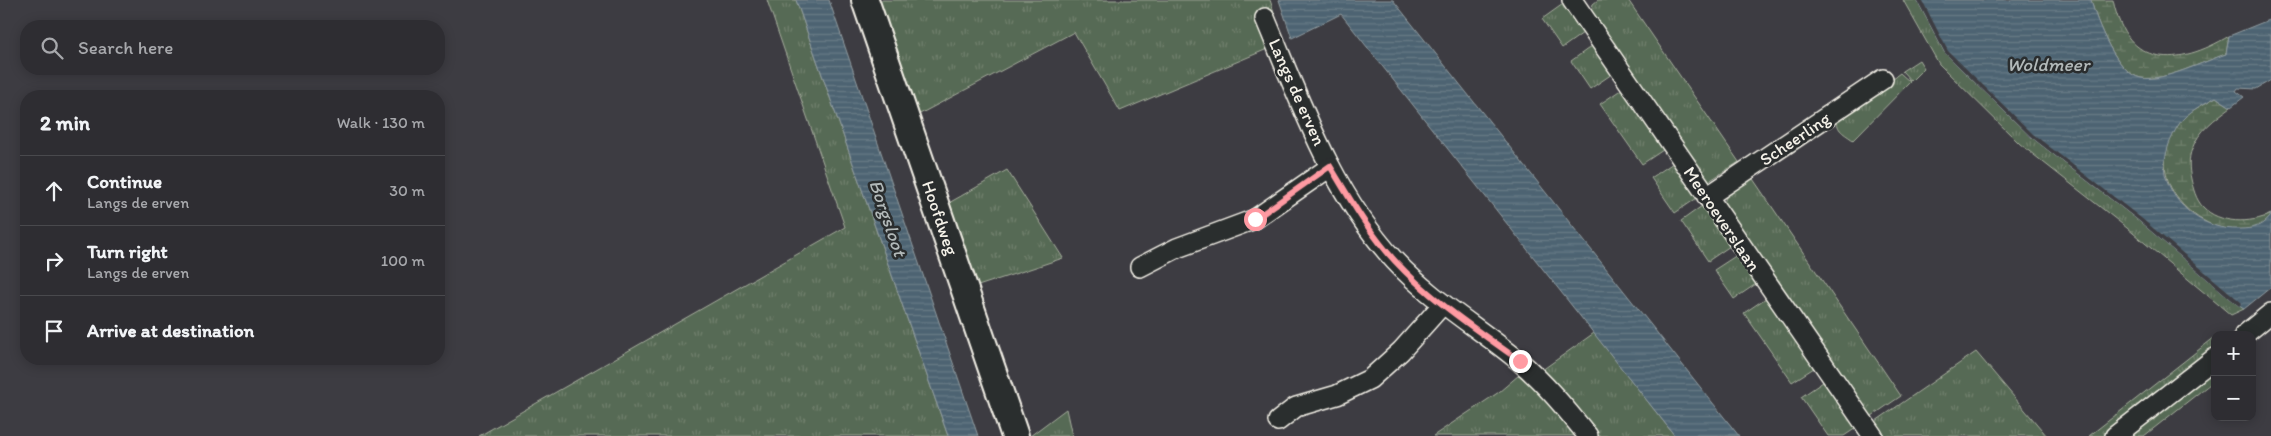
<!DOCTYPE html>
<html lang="en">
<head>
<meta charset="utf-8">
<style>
  :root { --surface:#2e2d32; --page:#36353a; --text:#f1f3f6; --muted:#a7a8ac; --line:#49494d }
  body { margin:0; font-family:Itim,sans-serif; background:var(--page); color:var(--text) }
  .controls { position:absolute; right:15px; bottom:15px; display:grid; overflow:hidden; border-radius:10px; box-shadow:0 2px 12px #0003 }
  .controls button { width:45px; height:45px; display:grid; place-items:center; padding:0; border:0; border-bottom:1px solid var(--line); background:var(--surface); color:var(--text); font:25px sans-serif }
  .stop { position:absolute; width:15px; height:15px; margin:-11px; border:4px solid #ff9aa2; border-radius:50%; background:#fff }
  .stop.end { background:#ff9aa2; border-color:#fff; box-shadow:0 1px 5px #0008 }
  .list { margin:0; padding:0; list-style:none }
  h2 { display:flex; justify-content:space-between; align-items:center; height:65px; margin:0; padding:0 20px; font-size:21px }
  h2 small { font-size:16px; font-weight:400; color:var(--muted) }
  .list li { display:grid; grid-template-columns:32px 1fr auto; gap:15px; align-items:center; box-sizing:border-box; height:70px; padding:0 20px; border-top:1px solid var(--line) }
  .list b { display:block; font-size:19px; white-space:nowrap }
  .list p { margin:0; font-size:16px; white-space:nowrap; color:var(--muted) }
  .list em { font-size:16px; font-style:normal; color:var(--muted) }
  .icon { flex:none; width:28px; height:28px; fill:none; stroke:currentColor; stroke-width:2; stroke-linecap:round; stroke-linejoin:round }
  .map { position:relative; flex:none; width:2271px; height:436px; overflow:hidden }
  .search { position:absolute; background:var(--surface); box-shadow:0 2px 12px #0003; left:20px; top:20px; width:425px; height:55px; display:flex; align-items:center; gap:12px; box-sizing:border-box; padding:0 18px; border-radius:20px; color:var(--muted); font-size:19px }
  .panel { position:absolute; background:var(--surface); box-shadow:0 2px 12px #0003; left:20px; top:90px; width:425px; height:275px; border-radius:20px }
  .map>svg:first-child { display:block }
  .grass { fill:url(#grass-tufts); stroke:#a6ae9e }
  .wetland { fill:url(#wetland-marsh); stroke:#a6ae9e }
  .water { fill:url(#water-rules); stroke:#909ca1 }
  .pier { fill:#3d3c42 }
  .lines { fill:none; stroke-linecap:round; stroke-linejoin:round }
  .street-casing { stroke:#f4f1e8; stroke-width:22 }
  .secondary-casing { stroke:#f4f1e8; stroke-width:30 }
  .street { stroke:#2a2d2e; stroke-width:19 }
  .secondary { stroke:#2a2d2e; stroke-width:26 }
  .route { stroke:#ff9aa2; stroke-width:6 }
  .labels { text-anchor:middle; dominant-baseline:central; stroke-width:5; stroke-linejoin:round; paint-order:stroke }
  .street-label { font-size:18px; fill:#f4f1e8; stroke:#2a2d2e }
  .water-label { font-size:19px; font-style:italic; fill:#b2b9b9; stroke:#2a2d2e }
</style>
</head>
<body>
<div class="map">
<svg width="2271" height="436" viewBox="0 0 2271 436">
  <defs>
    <pattern id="grass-tufts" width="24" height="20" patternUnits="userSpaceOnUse" patternTransform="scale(1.25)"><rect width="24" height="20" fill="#576a54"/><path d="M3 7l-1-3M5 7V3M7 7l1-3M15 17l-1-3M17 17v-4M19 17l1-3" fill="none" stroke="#70806d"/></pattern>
    <pattern id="wetland-marsh" width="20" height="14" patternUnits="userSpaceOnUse" patternTransform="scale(1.25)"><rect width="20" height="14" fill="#576a54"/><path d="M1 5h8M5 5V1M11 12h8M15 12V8" fill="none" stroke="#70806d"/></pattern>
    <pattern id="water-rules" width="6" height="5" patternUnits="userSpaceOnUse" patternTransform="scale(1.25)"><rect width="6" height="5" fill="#4e6472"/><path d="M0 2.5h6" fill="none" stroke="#687b86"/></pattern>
  </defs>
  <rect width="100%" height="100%" fill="#3d3c42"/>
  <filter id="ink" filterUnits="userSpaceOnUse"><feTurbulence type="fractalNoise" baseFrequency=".02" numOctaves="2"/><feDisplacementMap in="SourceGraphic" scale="10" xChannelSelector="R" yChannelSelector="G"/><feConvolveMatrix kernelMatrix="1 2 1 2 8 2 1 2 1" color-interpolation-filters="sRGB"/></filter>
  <g filter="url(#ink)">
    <!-- grass -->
    <g class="grass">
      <path d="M 767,0 L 796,0 L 948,436 L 479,436 L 845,227 Z"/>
      <path d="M 877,0 L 1270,0 L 1284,42 L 1120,111 L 1074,32 L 916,116 Z"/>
      <path d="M 1598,0 L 1628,0 L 1739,162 L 1709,181 L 1705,180 L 1590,14 L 1593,4 Z"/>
      <path d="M 1903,0 L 1917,0 L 1945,53 L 2030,136 L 2138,220 L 2244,309 L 2231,315 L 2127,228 L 2020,144 L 1939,64 Z"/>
      <path d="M 1563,4 L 1583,33 L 1562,48 L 1542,19 Z"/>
      <path d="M 1592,46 L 1612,74 L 1590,89 L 1571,61 Z"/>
      <path d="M 1919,60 L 1924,68 L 1911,81 L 1902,71 Z"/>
      <path d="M 1900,73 L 1910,82 L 1853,140 C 1845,134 1835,130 1838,119 Z"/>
      <path d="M 1622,89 L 1663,150 L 1642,164 L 1600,104 Z"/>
      <path d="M 1673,163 L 1697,198 L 1675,213 L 1651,178 Z"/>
      <path d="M 1007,170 L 1063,258 L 975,287 L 947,204 Z"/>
      <path d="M 1751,176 L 1901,396 L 1869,418 L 1724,207 C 1724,191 1738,185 1751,176 Z"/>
      <path d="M 1702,206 L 1730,246 L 1708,261 L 1681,221 Z"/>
      <path d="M 1737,255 L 1756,284 L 1734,299 L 1714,270 Z"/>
      <path d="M 1766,298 L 1814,368 L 1792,382 L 1744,313 Z"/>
      <path d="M 1594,333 L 1675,436 L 1595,436 L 1538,373 Z"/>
      <path d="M 2215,337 L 2215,349 L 2104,436 L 2089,436 Z"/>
      <path d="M 1976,352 L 2047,436 L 1883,436 L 1873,423 Z"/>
      <path d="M 2215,368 L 2215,380 L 2144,436 L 2130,436 Z"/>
      <path d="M 1519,375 L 1550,401 L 1578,436 L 1433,436 L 1499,392 Z"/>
      <path d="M 1823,382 L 1856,428 L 1844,436 L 1828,436 L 1801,397 Z"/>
      <path d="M 1066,409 L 1072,436 L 1030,436 Z"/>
    </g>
    <!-- wetland -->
    <g class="wetland">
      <path d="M 2091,0 L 2113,0 C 2127,69 2178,67 2229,36 L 2226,54 C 2205,61 2163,82 2141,78 C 2117,74 2096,21 2091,0 Z"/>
      <path d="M 2216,97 L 2231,107 C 2216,118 2198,131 2192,149 C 2188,158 2189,170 2191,179 C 2193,188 2196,200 2203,207 C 2219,224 2251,224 2271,214 C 2244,262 2121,198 2182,120 C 2190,110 2205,104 2216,97 Z"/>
    </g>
    <!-- water -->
    <g class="water">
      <path d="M 796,0 L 829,0 L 978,436 L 948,436 Z"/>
      <path d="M 1279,0 L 1393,0 L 1739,436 L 1675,436 L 1341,14 L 1292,38 Z"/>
      <path d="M 1917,0 L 2091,0 C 2096,21 2117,74 2141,78 C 2163,82 2205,61 2226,54 L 2229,36 L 2271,19 L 2271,80 L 2256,89 L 2238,88 L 2236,91 L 2244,97 L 2231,107 L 2216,97 C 2205,103 2193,109 2184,118 C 2177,125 2173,135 2169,144 C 2166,154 2163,164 2165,174 C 2174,208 2205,230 2239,229 C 2253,229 2264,226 2271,214 L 2271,287 L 2244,309 L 2239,306 L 2138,220 L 2030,136 L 1945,53 Z"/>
    </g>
    <!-- pier -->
    <path class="pier" d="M 1917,0 L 1922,0 L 1948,51 L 2033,134 L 2141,218 L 2242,303 L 2239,306 L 2138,220 L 2030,136 L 1945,53 Z"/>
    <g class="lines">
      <!-- street casing -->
      <g class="street-casing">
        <g id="street">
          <path d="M 1572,0 L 1873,436"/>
          <path d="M 1265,18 C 1300,101 1332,193 1395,261 C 1431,300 1478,327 1519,361 C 1544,382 1567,410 1588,436"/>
          <path d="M 1707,197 L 1883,79"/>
          <path d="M 1140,267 L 1177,248 L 1255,219 L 1330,167"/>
          <path d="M 2244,335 L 2271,313"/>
          <path d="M 1278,421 L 1296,407 L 1337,395 L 1370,379 L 1401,351 L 1443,304"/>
          <path d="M 2115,436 L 2215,358"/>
        </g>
      </g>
      <!-- secondary casing -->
      <g class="secondary-casing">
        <path id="secondary" d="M 865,0 L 1015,436"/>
      </g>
      <!-- street -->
      <use href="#street" class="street"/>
      <!-- secondary -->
      <use href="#secondary" class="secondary"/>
    </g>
  </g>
  <g class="lines" filter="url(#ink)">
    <!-- route -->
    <path class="route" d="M 1255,219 L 1330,166 C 1350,199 1369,233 1395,261 C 1431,300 1477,330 1520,361"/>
  </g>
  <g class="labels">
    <!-- street labels -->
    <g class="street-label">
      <text transform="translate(1297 92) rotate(66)">Langs de erven</text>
      <text transform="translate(1795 139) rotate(-34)">Scheerling</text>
      <text transform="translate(940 218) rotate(71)">Hoofdweg</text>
      <text transform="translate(1722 219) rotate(56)">Meeroeverslaan</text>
    </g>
    <!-- water labels -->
    <g class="water-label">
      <text x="2048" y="64">Woldmeer</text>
      <text transform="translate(888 218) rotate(71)">Borgsloot</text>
    </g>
  </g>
</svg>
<div class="controls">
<button>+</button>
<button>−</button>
</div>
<div class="stop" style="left:1255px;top:219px"></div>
<div class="stop end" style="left:1520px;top:361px"></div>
<div class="search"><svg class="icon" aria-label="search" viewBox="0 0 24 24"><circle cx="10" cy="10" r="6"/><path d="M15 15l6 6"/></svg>Search here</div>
<section class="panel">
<h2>2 min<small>Walk · 130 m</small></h2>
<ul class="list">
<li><svg class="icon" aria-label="ahead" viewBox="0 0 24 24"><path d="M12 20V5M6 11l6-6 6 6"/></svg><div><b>Continue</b><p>Langs de erven</p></div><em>30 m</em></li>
<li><svg class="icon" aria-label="right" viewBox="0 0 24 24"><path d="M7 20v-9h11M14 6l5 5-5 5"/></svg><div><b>Turn right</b><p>Langs de erven</p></div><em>100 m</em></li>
<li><svg class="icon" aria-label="arrive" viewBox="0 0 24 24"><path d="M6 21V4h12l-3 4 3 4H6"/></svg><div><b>Arrive at destination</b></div></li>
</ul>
</section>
</div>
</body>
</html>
